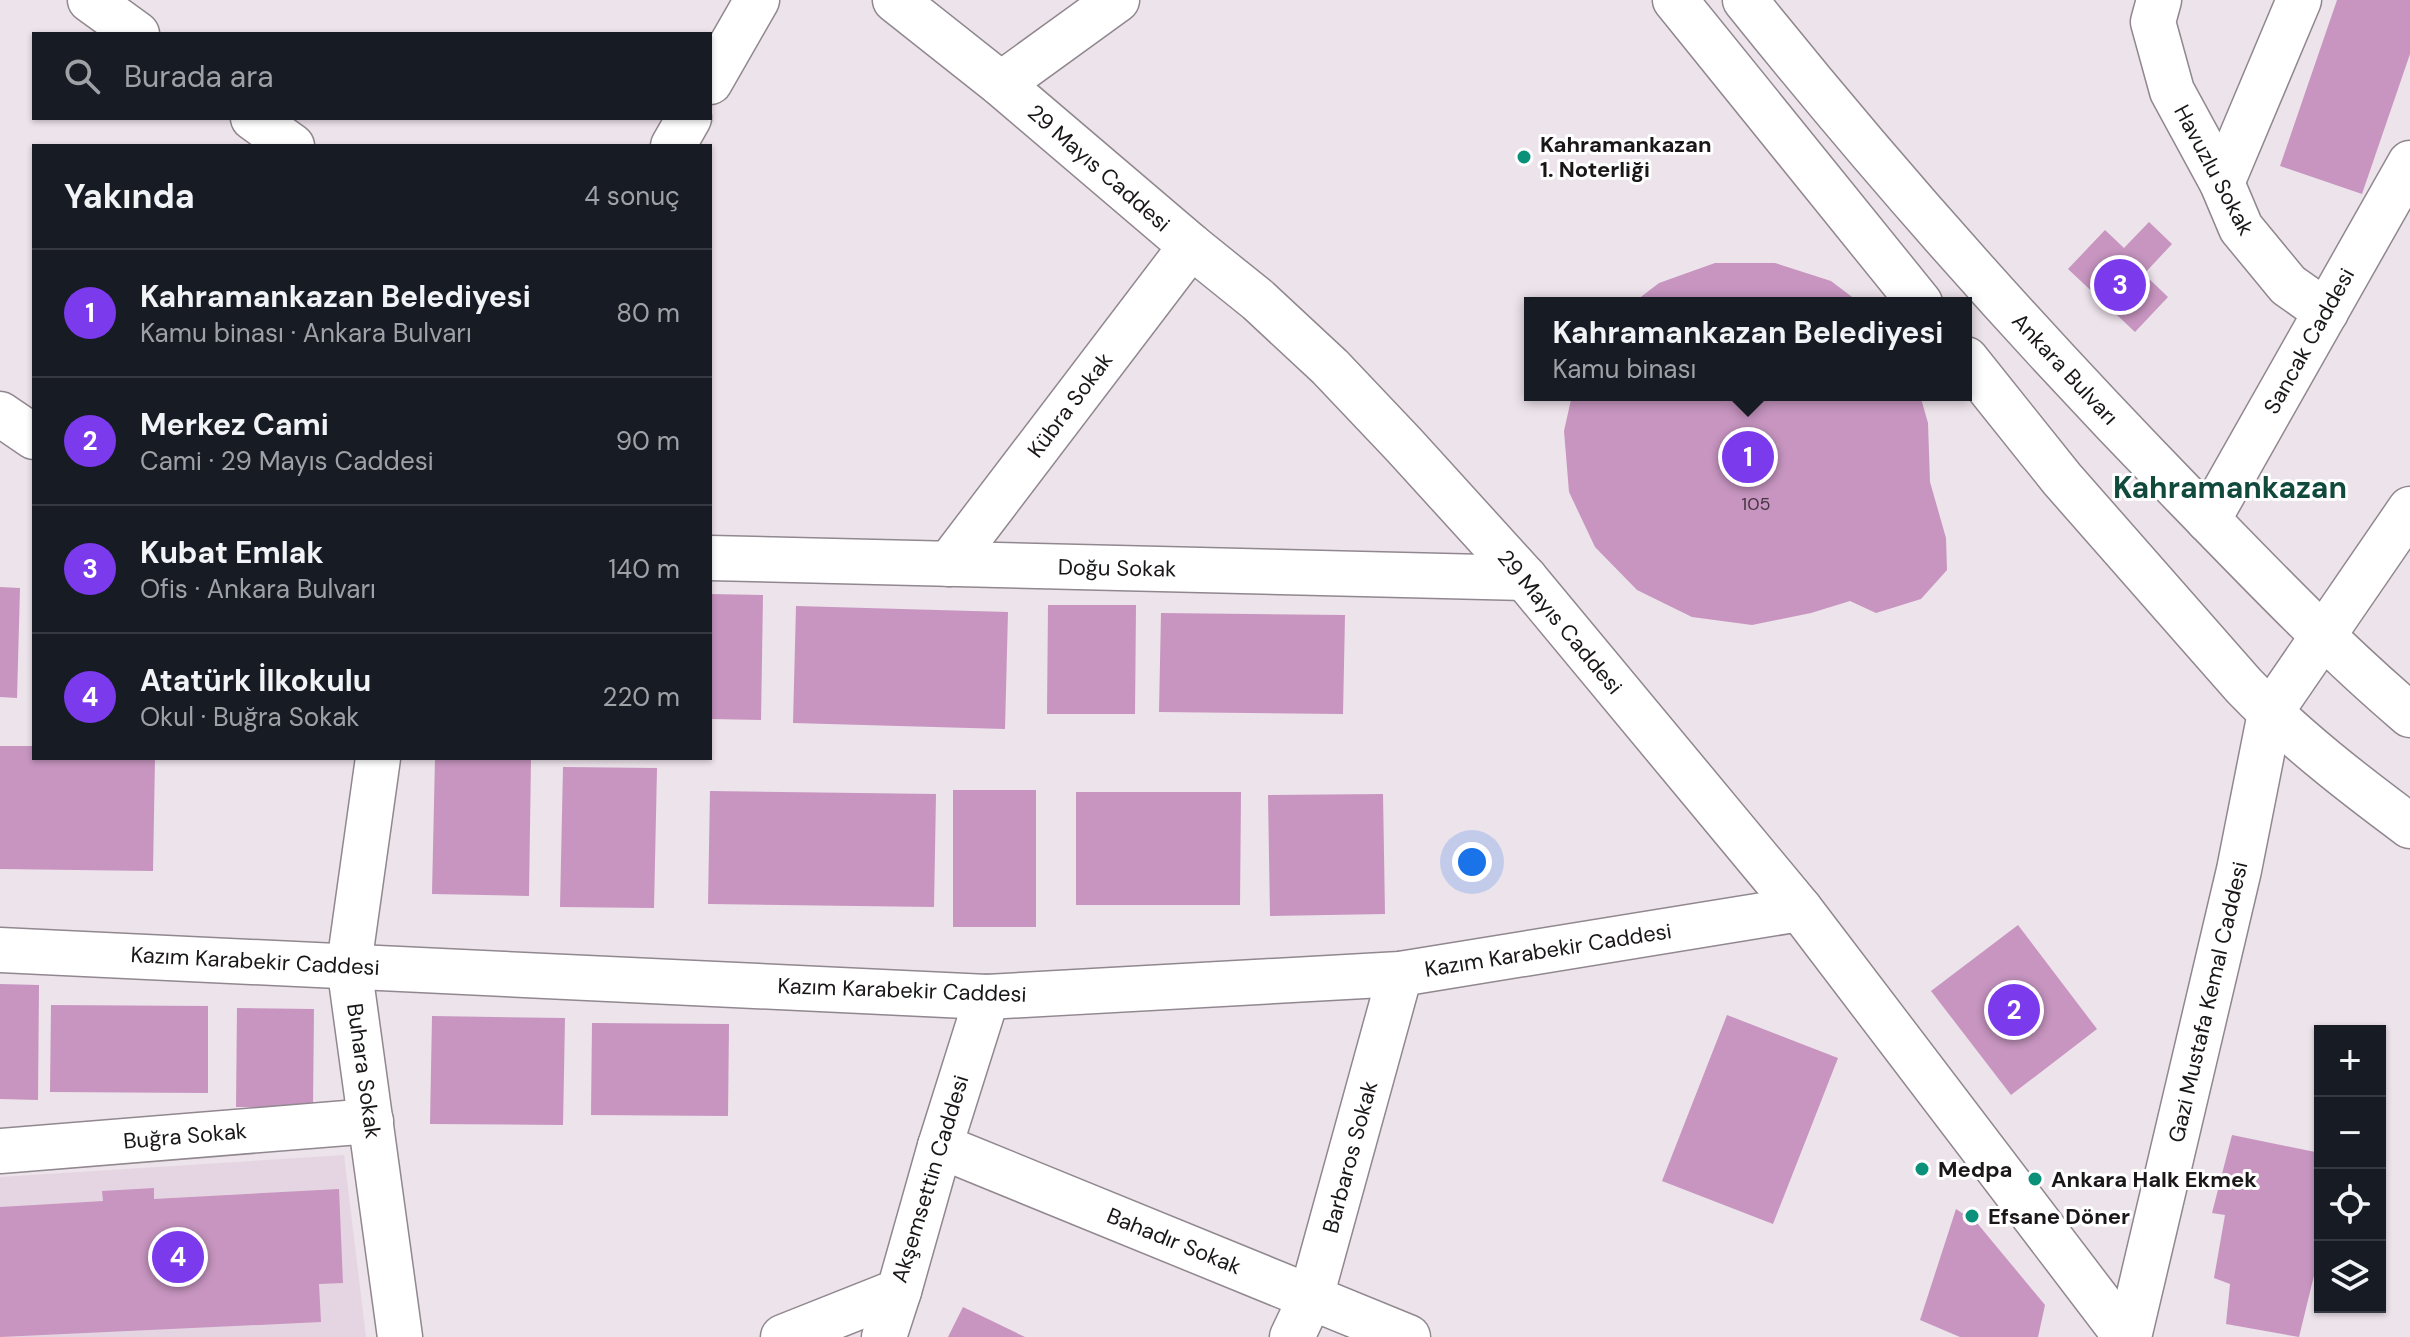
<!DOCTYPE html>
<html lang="tr">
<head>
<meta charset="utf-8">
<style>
  :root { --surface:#171b24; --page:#242831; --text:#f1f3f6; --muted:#9ea1a6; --line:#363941; --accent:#7c3aed }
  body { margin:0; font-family:"DM Sans",sans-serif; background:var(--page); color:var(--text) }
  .controls { position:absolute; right:24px; bottom:24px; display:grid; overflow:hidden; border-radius:0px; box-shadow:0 2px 6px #0004 }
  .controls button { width:72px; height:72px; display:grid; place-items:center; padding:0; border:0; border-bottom:2px solid var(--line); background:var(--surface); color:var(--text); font:40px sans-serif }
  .you { position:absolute; left:1472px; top:862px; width:28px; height:28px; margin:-20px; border:6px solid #fff; border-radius:50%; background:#1a73e8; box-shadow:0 0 0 12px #1a73e833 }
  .badge { display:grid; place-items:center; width:52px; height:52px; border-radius:50%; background:var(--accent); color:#fff; font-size:26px; font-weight:700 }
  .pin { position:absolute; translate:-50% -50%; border:4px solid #fff; box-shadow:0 2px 8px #0006 }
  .popup { position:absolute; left:1524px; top:297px; width:448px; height:104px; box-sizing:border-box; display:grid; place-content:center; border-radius:0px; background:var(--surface); filter:drop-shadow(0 2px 6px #0005); font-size:26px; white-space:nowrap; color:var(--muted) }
  .popup b { font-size:30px; color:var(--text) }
  .popup::after { content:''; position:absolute; left:50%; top:100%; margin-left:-16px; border:16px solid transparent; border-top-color:var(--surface) }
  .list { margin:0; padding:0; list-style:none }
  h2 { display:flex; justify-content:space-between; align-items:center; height:104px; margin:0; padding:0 32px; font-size:34px }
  h2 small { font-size:26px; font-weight:400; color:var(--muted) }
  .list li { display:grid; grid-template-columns:52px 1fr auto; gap:24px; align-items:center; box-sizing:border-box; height:128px; padding:0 32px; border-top:2px solid var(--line) }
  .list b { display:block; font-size:30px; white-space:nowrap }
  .list p { margin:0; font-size:26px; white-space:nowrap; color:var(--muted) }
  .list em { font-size:26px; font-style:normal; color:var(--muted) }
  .icon { flex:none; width:44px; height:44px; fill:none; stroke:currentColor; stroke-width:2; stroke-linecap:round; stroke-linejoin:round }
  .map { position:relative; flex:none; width:2410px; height:1337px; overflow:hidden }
  .search { position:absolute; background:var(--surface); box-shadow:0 2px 6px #0004; left:32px; top:32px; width:680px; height:88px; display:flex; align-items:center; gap:20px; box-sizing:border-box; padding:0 28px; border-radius:0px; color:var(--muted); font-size:30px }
  .panel { position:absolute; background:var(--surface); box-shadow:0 2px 6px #0004; left:32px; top:144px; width:680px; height:616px; border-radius:0px }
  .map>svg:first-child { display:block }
  .built { fill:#e5d5e2 }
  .building { fill:#c795c0 }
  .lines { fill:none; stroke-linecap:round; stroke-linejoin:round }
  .minor-casing { stroke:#90878f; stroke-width:47 }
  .major-casing { stroke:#90878f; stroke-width:47 }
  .minor { stroke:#fff; stroke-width:44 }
  .major { stroke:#fff; stroke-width:44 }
  .poi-dot { fill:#0b917a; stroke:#fff; stroke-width:3 }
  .labels { text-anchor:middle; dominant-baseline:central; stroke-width:6; stroke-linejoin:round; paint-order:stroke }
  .number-label { font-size:18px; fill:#453643 }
  .poi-label { font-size:22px; font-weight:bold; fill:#1a1719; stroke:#fff; text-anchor:start }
  .street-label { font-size:22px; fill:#1a1719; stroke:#fff }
  .district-label { font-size:30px; font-weight:bold; fill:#11493d; stroke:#fff }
</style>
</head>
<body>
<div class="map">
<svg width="2410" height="1337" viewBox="0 0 2410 1337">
  <rect width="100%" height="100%" fill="#ede3eb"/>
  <!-- built -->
  <path class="built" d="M 344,1155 L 366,1337 L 0,1337 L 0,1177 Z"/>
  <!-- building -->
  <g class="building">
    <path d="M 2337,0 L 2410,0 L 2410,54 L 2362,194 L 2280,166 Z"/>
    <path d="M 2149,222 L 2172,244 L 2144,274 L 2168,297 L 2135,332 L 2068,269 L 2105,230 L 2124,248 Z"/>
    <path d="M 1715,263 L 1775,263 L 1831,281 L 1860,303 L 1633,303 L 1659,283 Z"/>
    <path d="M 1572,395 L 1920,395 L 1928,423 L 1930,482 L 1946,538 L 1947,570 L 1921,599 L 1876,613 L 1850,601 L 1811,613 L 1752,625 L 1692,617 L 1637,590 L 1595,547 L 1569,492 L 1564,431 Z"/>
    <path d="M 0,587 L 20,588 L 17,698 L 0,697 Z"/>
    <path d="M 710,594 L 763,595 L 761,720 L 710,719 Z"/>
    <path d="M 1048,605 L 1136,605 L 1135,714 L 1047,714 Z"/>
    <path d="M 796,606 L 1008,612 L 1005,729 L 793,723 Z"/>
    <path d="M 1161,613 L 1345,615 L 1343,714 L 1159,712 Z"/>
    <path d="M 0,746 L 34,746 L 34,758 L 155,758 L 153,871 L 0,869 Z"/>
    <path d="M 435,758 L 531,758 L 529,896 L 432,894 Z"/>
    <path d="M 563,767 L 657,768 L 654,908 L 560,907 Z"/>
    <rect x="953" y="790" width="83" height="137"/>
    <path d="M 710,791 L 936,794 L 934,907 L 708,904 Z"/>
    <path d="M 1076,792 L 1241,792 L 1240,905 L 1076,905 Z"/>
    <path d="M 1383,794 L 1385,914 L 1270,916 L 1268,795 Z"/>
    <path d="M 2018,925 L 2097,1029 L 2011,1095 L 1931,991 Z"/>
    <path d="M 0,984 L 39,985 L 38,1100 L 0,1099 Z"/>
    <path d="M 51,1005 L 208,1006 L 208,1093 L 50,1092 Z"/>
    <path d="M 237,1008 L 314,1009 L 313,1107 L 236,1107 Z"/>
    <path d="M 1727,1015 L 1838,1058 L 1773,1224 L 1662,1181 Z"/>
    <path d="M 432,1016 L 565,1018 L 563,1125 L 430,1124 Z"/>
    <path d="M 592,1023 L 729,1024 L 728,1116 L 591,1115 Z"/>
    <path d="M 2232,1135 L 2320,1153 L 2320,1251 L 2299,1337 L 2226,1324 L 2230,1284 L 2214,1278 L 2225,1215 L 2212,1213 Z"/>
    <path d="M 154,1188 L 154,1199 L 339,1189 L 343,1283 L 319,1284 L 321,1322 L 0,1337 L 0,1207 L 103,1201 L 102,1191 Z"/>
    <path d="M 1956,1209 L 1977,1223 L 2045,1305 L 2038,1337 L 1960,1337 L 1920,1320 Z"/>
    <path d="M 963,1307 L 1025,1337 L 948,1337 Z"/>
  </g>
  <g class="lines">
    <!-- minor casing -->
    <g class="minor-casing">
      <g id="minor">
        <path d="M 90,0 L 137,34"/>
        <path d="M 895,0 L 1001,84 L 1191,246 L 1258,300 L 1330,367 L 1404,445 L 1525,578 L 1800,909 L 2126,1337"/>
        <path d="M 2159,0 L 2153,22 L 2172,91 L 2222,183 L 2241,228 L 2288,285 L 2326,312"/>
        <path d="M 710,82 L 757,0"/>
        <path d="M 1001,84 L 1117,0"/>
        <path d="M 253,118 L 292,146"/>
        <path d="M 673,146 L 689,118"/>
        <path d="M 2222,183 L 2299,0"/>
        <path d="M 0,414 L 34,437"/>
        <path d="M 2208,520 L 2410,163"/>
        <path d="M 710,558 L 1525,578"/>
        <path d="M 949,564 L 1191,246"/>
        <path d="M 378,758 L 349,965 L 400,1337"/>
        <path d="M 0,950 L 987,997 L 1400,974 L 1800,909"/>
        <path d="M 940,1146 L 1408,1337"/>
        <path d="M 0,1151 L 371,1121"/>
        <path d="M 783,1337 L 899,1291 L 940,1146 L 987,997"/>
        <path d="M 884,1337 L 899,1291"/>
        <path d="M 1292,1337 L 1311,1297 L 1400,974"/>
        <path d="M 2129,1337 L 2239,870 L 2270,713 L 2410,509"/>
      </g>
    </g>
    <!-- major casing -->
    <g class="major-casing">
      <g id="major">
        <path d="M 1675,0 L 1920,303"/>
        <path d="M 1745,0 C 1883,172 2030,337 2184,495 C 2257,570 2330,647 2410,715"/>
        <path d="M 1966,359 L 2062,479 L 2244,686 C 2294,738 2352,783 2410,826"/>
      </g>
    </g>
    <!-- minor -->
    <use href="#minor" class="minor"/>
    <!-- major -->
    <use href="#major" class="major"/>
  </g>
  <!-- markers -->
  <g class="poi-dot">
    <circle cx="1524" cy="157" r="8"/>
    <circle cx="1922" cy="1169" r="8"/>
    <circle cx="2035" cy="1179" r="8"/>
    <circle cx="1972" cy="1216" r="8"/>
  </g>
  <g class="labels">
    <!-- number labels -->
    <g class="number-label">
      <text x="1756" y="504">105</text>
    </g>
    <!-- poi labels -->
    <g class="poi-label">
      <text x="1540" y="144">Kahramankazan<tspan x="1540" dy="25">1. Noterliği</tspan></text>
      <text x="1938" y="1169">Medpa</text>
      <text x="2051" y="1179">Ankara Halk Ekmek</text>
      <text x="1988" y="1216">Efsane Döner</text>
    </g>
    <!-- street labels -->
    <g class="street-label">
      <text transform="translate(1099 168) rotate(41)">29 Mayıs Caddesi</text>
      <text transform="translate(2214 170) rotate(62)">Havuzlu Sokak</text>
      <text transform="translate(2309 341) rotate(-61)">Sancak Caddesi</text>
      <text transform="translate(2065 369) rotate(47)">Ankara Bulvarı</text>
      <text transform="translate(1070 405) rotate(-53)">Kübra Sokak</text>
      <text transform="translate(1117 568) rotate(1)">Doğu Sokak</text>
      <text transform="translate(1560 622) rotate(50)">29 Mayıs Caddesi</text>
      <text transform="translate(1548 950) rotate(-9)">Kazım Karabekir Caddesi</text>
      <text transform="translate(255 961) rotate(3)">Kazım Karabekir Caddesi</text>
      <text transform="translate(902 990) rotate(2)">Kazım Karabekir Caddesi</text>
      <text transform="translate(2208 1002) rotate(-77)">Gazi Mustafa Kemal Caddesi</text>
      <text transform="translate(364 1071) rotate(82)">Buhara Sokak</text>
      <text transform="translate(185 1136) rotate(-5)">Buğra Sokak</text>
      <text transform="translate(1350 1157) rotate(-75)">Barbaros Sokak</text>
      <text transform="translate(930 1179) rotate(-73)">Akşemsettin Caddesi</text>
      <text transform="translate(1174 1241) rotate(22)">Bahadır Sokak</text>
    </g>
    <!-- district labels -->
    <g class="district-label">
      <text x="2230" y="487">Kahramankazan</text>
    </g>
  </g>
</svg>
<div class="controls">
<button>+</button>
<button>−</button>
<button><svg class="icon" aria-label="locate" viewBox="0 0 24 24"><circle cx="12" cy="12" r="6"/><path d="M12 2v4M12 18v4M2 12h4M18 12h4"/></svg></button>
<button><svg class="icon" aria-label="layers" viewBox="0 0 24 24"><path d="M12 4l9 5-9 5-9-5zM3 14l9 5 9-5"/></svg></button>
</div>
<div class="you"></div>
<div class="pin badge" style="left:1748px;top:457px">1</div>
<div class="popup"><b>Kahramankazan Belediyesi</b>Kamu binası</div>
<div class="pin badge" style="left:2014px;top:1010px">2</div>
<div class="pin badge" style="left:2120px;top:285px">3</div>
<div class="pin badge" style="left:178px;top:1257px">4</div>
<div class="search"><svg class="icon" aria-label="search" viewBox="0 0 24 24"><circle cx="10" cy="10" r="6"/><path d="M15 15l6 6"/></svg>Burada ara</div>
<section class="panel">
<h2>Yakında<small>4 sonuç</small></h2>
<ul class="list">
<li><span class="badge">1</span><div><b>Kahramankazan Belediyesi</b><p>Kamu binası · Ankara Bulvarı</p></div><em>80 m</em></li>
<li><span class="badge">2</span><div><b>Merkez Cami</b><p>Cami · 29 Mayıs Caddesi</p></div><em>90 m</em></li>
<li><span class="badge">3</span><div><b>Kubat Emlak</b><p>Ofis · Ankara Bulvarı</p></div><em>140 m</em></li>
<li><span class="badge">4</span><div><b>Atatürk İlkokulu</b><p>Okul · Buğra Sokak</p></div><em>220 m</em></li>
</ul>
</section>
</div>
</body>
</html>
